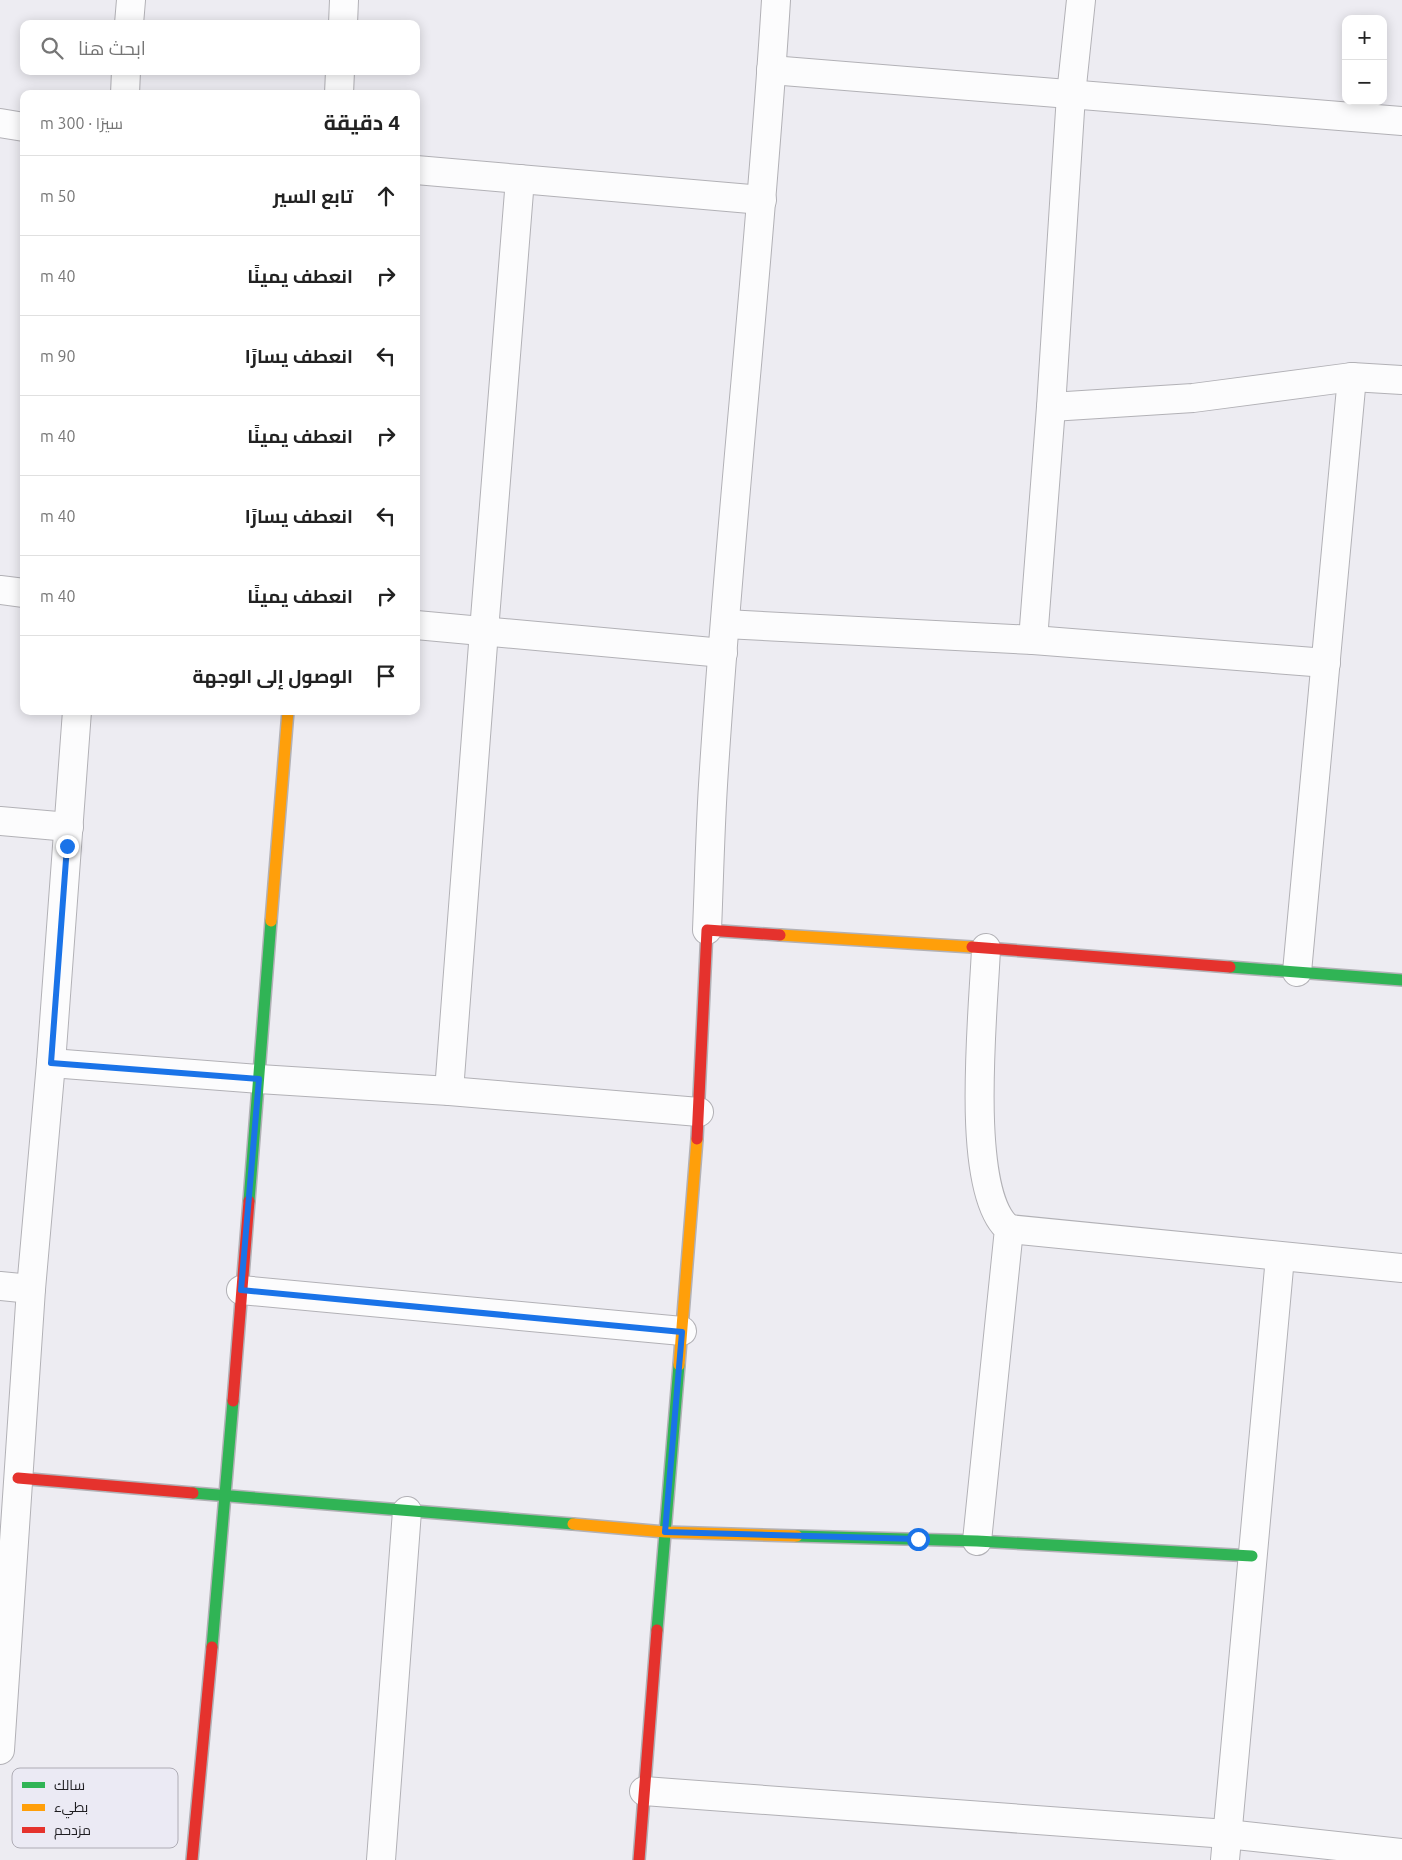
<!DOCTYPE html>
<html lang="ar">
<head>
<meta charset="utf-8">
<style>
  :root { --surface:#fff; --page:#f2f2f2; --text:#222; --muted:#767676; --line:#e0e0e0 }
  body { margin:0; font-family:Ubuntu,Cairo,sans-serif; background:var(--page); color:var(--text); direction:rtl }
  .controls { position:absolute; right:15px; top:15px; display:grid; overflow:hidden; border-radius:10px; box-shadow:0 2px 12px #0003 }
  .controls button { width:45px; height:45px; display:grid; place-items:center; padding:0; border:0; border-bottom:1px solid var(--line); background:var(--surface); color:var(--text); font:25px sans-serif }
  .stop { position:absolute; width:15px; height:15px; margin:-11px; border:4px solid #1a73e8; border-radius:50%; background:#fff }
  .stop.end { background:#1a73e8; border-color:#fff; box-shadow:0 1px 5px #0008 }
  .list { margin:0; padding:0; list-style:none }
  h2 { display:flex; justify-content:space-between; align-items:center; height:65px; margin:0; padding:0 20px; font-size:21px }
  h2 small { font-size:16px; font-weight:400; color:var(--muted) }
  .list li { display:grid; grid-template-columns:32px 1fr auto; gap:15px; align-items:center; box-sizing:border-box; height:80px; padding:0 20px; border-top:1px solid var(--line) }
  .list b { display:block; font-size:19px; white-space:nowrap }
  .list em { font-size:16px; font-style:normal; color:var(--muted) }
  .icon { flex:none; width:28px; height:28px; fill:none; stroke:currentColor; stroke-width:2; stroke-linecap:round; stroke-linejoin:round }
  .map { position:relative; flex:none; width:1402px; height:1860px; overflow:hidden; direction:ltr }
  .search { position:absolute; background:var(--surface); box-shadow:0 2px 12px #0003; left:20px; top:20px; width:400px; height:55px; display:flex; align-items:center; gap:12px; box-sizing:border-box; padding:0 18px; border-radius:10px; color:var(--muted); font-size:19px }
  .panel { position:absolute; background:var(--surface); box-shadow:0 2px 12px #0003; left:20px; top:90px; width:400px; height:625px; border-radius:10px; direction:rtl }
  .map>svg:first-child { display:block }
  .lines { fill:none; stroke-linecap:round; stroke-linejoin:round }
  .street-casing { stroke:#b2b1b6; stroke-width:30 }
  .fast-casing { stroke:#b2b1b6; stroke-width:14 }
  .slow-casing { stroke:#b2b1b6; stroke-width:14 }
  .jam-casing { stroke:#b2b1b6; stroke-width:14 }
  .street { stroke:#fcfcfd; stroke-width:28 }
  .fast { stroke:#30b455; stroke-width:11 }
  .slow { stroke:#ff9f0a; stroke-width:11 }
  .jam { stroke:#e5322d; stroke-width:11 }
  .route { stroke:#1a73e8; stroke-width:6 }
  .key { fill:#ebeaf4; stroke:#aeacb5; stroke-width:1 }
  .key-label { font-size:14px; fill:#1e1d21 }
</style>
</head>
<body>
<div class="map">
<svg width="1402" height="1860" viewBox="0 0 1402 1860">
  <rect width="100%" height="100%" fill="#edecf2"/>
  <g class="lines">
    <!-- street casing -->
    <g class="street-casing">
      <g id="street">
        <path d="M 129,24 L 131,0"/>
        <path d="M 343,24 L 344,0"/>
        <path d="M 771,70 L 1402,121"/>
        <path d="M 125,94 L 126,71"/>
        <path d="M 339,94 L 340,71"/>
        <path d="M 0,123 L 24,127"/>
        <path d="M 416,170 L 762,200"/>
        <path d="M 1051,407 L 1193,398 L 1352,377 L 1402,380"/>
        <path d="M 0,590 L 24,593"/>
        <path d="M 725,624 L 1033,640 L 1326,663"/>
        <path d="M 416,625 L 723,653"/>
        <path d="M 1033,640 L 1051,407 L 1071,95 L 1081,0"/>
        <path d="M 0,821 L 69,827"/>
        <path d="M 707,930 C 709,882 710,834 713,785 C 729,523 760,262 776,0"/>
        <path d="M 1297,972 L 1352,377"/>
        <path d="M 51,1063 L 259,1079 L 449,1091 L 699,1112"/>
        <path d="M 449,1091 L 484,631 L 520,179"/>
        <path d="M 1009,1229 L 1402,1268"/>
        <path d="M 0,1286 L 31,1289"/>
        <path d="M 241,1290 L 682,1331"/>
        <path d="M 977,1541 L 1009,1229 C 963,1193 984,1006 986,948"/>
        <path d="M 0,1750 L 31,1289 L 51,1063 L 77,711"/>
        <path d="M 644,1791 L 1227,1834 L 1402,1853"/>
        <path d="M 381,1860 L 407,1511"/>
        <path d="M 1225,1860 L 1280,1257"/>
      </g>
    </g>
    <!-- fast casing -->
    <g class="fast-casing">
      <g id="fast">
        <path d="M 1230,967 L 1402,980"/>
        <path d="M 249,1201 L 271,921"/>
        <path d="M 193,1493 L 573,1524"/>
        <path d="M 797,1536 L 977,1541 L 1252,1556"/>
        <path d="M 657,1630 L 679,1365"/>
        <path d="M 212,1647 L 233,1401"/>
      </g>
    </g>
    <!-- slow casing -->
    <g class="slow-casing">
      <g id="slow">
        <path d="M 271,921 L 288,711"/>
        <path d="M 780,935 L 972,947"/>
        <path d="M 679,1365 L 697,1139"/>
        <path d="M 573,1524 L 665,1532 L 797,1536"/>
      </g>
    </g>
    <!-- jam casing -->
    <g class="jam-casing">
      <g id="jam">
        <path d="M 972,947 L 1230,967"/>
        <path d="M 697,1139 L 707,930 L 780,935"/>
        <path d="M 233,1401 L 249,1201"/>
        <path d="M 18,1478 L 193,1493"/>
        <path d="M 192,1860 L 212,1647"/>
        <path d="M 639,1860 L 657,1630"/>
      </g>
    </g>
    <!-- street -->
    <use href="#street" class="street"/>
    <!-- fast -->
    <use href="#fast" class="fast"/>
    <!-- slow -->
    <use href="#slow" class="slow"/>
    <!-- jam -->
    <use href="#jam" class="jam"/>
  </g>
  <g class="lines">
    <!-- route -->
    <path class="route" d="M 67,846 L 51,1063 L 259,1079 L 241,1290 L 682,1332 L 665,1532 L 918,1539"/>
  </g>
  <!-- legend -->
  <rect x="12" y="1768" width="166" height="80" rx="8" class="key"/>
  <rect x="22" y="1782" width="23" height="6" fill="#30b455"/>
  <rect x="22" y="1804" width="23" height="7" fill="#ff9f0a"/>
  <rect x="22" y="1827" width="23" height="6" fill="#e5322d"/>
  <g class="key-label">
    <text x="54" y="1790">سالك</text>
    <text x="54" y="1812">بطيء</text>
    <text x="54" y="1835">مزدحم</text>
  </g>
</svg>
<div class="controls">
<button>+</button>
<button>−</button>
</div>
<div class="stop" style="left:918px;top:1539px"></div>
<div class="stop end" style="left:67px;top:846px"></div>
<div class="search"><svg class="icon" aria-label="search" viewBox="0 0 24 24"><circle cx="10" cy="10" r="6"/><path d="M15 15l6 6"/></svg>ابحث هنا</div>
<section class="panel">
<h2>4 دقيقة<small>سيرًا · 300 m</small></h2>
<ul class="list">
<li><svg class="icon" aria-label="ahead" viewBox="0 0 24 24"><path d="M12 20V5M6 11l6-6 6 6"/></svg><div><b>تابع السير</b></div><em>50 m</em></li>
<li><svg class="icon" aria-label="right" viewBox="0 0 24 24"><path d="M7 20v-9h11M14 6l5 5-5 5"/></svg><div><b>انعطف يمينًا</b></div><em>40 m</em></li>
<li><svg class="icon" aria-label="left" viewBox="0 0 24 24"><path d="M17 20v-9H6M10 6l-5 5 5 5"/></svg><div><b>انعطف يسارًا</b></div><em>90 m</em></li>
<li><svg class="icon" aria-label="right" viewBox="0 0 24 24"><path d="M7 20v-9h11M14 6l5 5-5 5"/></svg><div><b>انعطف يمينًا</b></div><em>40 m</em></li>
<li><svg class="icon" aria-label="left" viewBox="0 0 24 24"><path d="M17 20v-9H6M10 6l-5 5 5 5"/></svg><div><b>انعطف يسارًا</b></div><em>40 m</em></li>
<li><svg class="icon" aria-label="right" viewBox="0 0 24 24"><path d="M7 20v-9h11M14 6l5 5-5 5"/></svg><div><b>انعطف يمينًا</b></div><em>40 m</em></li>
<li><svg class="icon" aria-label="arrive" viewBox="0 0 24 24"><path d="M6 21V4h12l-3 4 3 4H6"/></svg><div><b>الوصول إلى الوجهة</b></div></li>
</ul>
</section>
</div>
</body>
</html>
